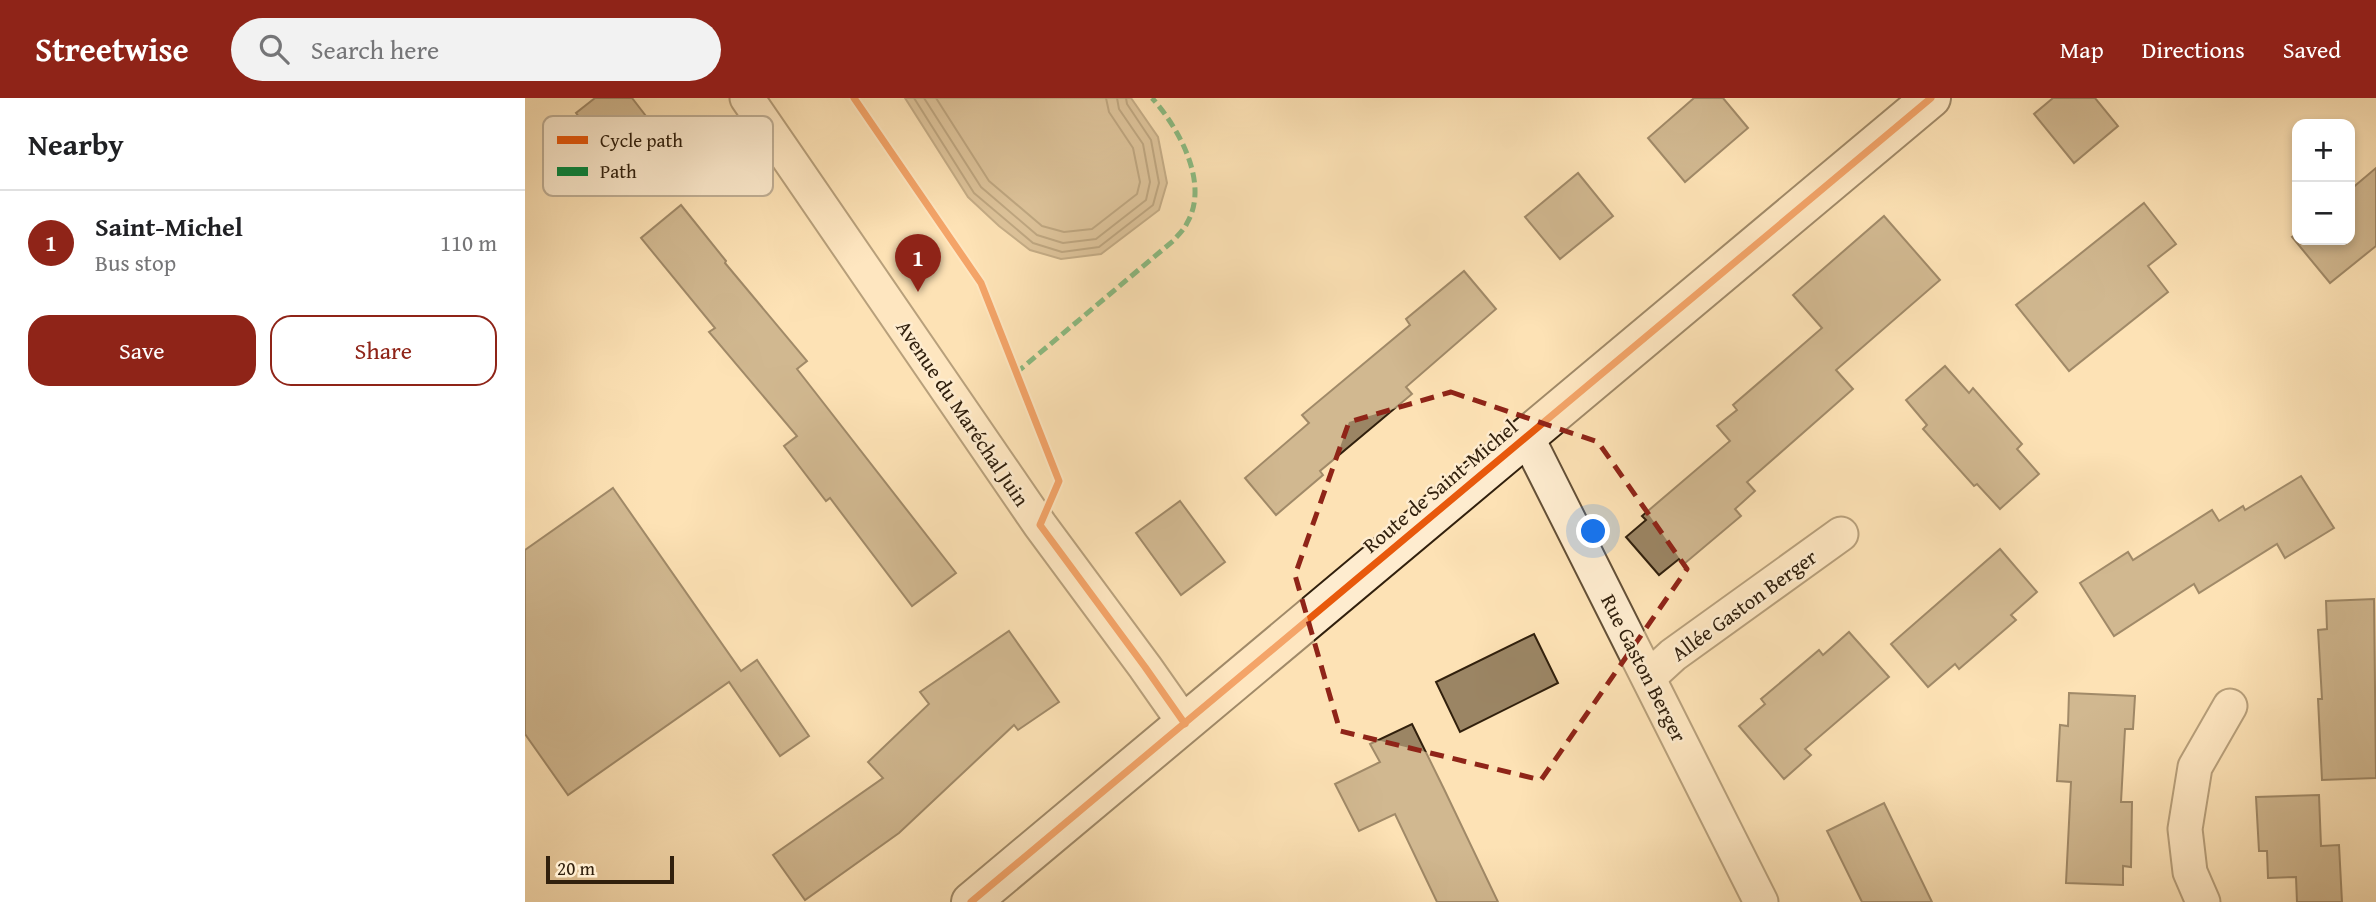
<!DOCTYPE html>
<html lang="en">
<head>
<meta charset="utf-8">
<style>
  :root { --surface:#fff; --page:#f2f2f2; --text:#202124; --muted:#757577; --line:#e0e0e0; --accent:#8f2418 }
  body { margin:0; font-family:"Gentium Book Plus",serif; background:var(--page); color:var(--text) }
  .controls { position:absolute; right:21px; top:21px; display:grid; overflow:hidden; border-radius:14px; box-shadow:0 4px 10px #0003 }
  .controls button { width:63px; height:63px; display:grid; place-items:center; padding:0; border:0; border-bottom:2px solid var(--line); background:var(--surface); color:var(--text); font:35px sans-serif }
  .scale { position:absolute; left:21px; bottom:18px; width:128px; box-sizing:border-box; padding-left:7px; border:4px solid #31200d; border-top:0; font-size:19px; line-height:24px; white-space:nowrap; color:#31200d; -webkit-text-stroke:5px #feeccf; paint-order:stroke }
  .you { position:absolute; left:1069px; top:434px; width:24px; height:24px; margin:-18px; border:5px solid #fff; border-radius:50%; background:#1a73e8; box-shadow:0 0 0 10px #1a73e833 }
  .badge { display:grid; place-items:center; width:46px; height:46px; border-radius:50%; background:var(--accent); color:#fff; font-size:23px; font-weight:700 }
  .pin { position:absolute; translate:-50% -58px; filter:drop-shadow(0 2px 4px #0008) }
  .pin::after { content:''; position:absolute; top:37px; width:24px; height:21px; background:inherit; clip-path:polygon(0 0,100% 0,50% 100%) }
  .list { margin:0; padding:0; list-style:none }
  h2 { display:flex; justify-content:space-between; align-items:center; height:91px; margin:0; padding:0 28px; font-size:30px }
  h2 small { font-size:23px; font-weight:400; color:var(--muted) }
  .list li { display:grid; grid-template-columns:46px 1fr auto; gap:21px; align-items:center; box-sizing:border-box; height:105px; padding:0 28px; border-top:2px solid var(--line) }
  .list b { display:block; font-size:26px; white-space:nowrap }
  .list p { margin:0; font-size:23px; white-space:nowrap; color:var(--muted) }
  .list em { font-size:23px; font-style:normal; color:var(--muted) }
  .actions { display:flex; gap:14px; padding:21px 28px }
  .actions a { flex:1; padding:16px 0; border:2px solid var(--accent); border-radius:21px; text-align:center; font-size:24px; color:var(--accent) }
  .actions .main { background:var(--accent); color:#fff }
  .icon { flex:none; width:38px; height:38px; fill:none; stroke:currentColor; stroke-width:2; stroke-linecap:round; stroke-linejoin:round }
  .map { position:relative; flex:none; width:1851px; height:804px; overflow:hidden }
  header { display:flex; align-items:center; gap:42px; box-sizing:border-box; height:98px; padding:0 35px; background:var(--accent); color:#fff }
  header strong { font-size:33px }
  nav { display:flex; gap:38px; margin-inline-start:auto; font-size:24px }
  .search { width:490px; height:63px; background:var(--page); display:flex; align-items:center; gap:18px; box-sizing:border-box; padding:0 24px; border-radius:38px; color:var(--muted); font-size:26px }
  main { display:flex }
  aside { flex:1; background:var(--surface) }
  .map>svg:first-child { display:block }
  .water { fill:#b8a07c; stroke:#826d50; stroke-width:2 }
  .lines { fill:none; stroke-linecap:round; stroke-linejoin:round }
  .shore { stroke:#746044; stroke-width:2 }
  .building { fill:#9b8564; stroke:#31200d; stroke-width:2 }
  .street-casing { stroke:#645037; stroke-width:37 }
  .secondary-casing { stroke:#31200d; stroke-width:42 }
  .street { stroke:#feeccf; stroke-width:33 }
  .secondary { stroke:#feeccf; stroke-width:38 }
  .quiet { stroke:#00873e; stroke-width:5; stroke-dasharray:10 5; stroke-linecap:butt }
  .cycleway-casing { stroke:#feeccf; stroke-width:11 }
  .cycleway { stroke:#e8590c; stroke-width:7 }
  .marked { fill:none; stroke:#8f2418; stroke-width:5; stroke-dasharray:14 9; stroke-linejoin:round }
  .labels { text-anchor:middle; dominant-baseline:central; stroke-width:5; stroke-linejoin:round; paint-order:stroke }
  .street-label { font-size:21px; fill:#31200d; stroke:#feeccf }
  .key { fill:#feeccf; stroke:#c0af95; stroke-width:2 }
  .key-label { font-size:19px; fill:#31200d }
</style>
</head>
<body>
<header>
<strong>Streetwise</strong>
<div class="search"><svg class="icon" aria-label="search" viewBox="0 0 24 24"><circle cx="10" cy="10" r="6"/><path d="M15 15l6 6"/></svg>Search here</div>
<nav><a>Map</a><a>Directions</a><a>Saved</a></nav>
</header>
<main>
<aside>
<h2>Nearby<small></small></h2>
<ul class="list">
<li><span class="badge">1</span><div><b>Saint-Michel</b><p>Bus stop</p></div><em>110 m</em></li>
</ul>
<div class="actions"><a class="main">Save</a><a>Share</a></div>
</aside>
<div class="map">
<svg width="1851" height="804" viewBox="0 0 1851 804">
  <rect width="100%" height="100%" fill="#fde2b5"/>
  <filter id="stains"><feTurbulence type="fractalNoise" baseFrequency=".00286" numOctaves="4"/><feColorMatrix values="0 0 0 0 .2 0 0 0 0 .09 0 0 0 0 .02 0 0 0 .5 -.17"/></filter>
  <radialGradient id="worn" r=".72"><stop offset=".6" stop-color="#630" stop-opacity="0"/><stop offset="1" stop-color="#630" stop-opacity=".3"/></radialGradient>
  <!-- water -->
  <path class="water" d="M 380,0 L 606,0 L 633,39 L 642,85 L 634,112 L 576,156 L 536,161 L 505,152 L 474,128 L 443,99 Z"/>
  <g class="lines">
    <!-- shore -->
    <g class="shore">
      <path d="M 389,0 L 449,95 L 508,145 L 537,154 L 574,149 L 628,107 L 634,85 L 626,42 L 602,6 L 601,0"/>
      <path d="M 399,0 L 456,89 L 512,137 L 538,145 L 571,141 L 621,102 L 625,84 L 618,46 L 594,11 L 592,0"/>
      <path d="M 411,0 L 464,83 L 517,128 L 539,134 L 567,131 L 612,96 L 615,84 L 608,50 L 584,14 L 581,0"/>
    </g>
  </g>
  <!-- building -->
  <g class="building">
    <path d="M 70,0 L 107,0 L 141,44 L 99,75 L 51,15 Z"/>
    <path d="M 1169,0 L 1198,0 L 1223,30 L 1160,84 L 1123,40 Z"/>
    <path d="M 1528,0 L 1570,0 L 1593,28 L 1549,65 L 1509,16 Z"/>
    <path d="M 1851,70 L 1851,148 L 1805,185 L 1767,139 L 1772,135 L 1772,142 L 1825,142 L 1825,92 Z"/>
    <path d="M 1053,75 L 1088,118 L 1035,161 L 1000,119 Z"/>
    <path d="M 1619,105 L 1651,146 L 1623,168 L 1643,194 L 1544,273 L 1491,207 Z"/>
    <path d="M 156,107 L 201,163 L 200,165 L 282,263 L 272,271 L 431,475 L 387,508 L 305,400 L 301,403 L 259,348 L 272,338 L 184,234 L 190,230 L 116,140 Z"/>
    <path d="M 1359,118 L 1415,182 L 1311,272 L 1328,291 L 1222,384 L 1230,393 L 1210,411 L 1216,418 L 1159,466 L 1154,461 L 1134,477 L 1101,439 L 1121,422 L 1117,418 L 1205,343 L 1192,328 L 1212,312 L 1208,307 L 1297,230 L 1268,197 Z"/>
    <path d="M 939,173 L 971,211 L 881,289 L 887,296 L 795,373 L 798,377 L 751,417 L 720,380 L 784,325 L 777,317 L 885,227 L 881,221 Z"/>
    <path d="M 1420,268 L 1444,295 L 1448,290 L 1497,346 L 1492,351 L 1514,376 L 1475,411 L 1452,386 L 1449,388 L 1398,331 L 1402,327 L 1381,302 Z"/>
    <path d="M 1776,378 L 1809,430 L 1760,460 L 1752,446 L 1674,495 L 1669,486 L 1589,538 L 1555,485 L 1603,454 L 1608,462 L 1687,412 L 1694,423 L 1718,408 L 1720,412 Z"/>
    <path d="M 88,390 L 216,573 L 232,562 L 284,638 L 255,658 L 204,584 L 43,697 L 0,636 L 0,452 Z"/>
    <path d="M 655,403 L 700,464 L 656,497 L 611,435 Z"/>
    <path d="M 1475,451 L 1512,494 L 1486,517 L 1491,522 L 1434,571 L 1430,566 L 1403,589 L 1366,546 Z"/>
    <path d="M 1849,501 L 1851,680 L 1797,682 L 1793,601 L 1797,601 L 1793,532 L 1802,531 L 1801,503 Z"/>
    <path d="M 484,533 L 534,604 L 493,632 L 489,627 L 374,735 L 280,802 L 248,757 L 358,680 L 343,664 L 404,606 L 395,594 Z"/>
    <path d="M 1324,534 L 1364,579 L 1280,651 L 1286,657 L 1259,681 L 1214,628 L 1240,606 L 1236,601 L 1294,552 L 1298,557 Z"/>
    <path d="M 1009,536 L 1033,585 L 935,634 L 911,584 Z"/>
    <path d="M 1544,595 L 1610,598 L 1608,631 L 1600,631 L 1596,704 L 1607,704 L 1606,769 L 1598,768 L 1598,787 L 1541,785 L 1546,684 L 1532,683 L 1535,627 L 1543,628 Z"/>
    <path d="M 887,626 L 919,691 L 973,804 L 912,804 L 870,716 L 834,733 L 810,686 L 855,664 L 845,646 Z"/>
    <path d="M 1794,697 L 1796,748 L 1814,747 L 1817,804 L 1772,804 L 1771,779 L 1743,780 L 1742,753 L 1734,753 L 1731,699 Z"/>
    <path d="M 1359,705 L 1407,804 L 1337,804 L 1302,733 Z"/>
  </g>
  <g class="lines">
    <!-- street casing -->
    <g class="street-casing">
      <g id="street">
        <path d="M 222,0 L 515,427 L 620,569 L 660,626"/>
        <path d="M 1001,337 L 1236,804"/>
        <path d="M 1124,579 L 1148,557 L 1316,436"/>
        <path d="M 1678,804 L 1665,774 L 1660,731 L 1670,669 L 1705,608"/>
      </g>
    </g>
    <!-- secondary casing -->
    <g class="secondary-casing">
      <path id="secondary" d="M 446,804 L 1406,0"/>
    </g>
    <!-- street -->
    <use href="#street" class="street"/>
    <!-- secondary -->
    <use href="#secondary" class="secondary"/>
    <!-- quiet -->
    <path class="quiet" d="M 491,275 L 648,143 C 653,137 659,132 662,125 C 685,86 654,30 627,0"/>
    <!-- cycleway casing -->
    <g class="cycleway-casing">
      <g id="cycleway">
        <path d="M 329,0 L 456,185 L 534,383 L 515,427 L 620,569 L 660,626"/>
        <path d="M 446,804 L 1406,0"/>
      </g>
    </g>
    <!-- cycleway -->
    <use href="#cycleway" class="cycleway"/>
  </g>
  <!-- marked area -->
  <path d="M0 0H1851V804H0ZM 926,294 L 1073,344 L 1162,471 L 1016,682 L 815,633 L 770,477 L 824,324 Z" fill="#fde2b5" fill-opacity=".55" fill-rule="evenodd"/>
  <path class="marked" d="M 926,294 L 1073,344 L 1162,471 L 1016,682 L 815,633 L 770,477 L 824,324 Z"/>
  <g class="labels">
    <!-- street labels -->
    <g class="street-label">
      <text transform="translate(438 315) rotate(56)">Avenue du Maréchal Juin</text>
      <text transform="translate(915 388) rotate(-40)">Route de Saint-Michel</text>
      <text transform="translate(1219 507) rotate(-36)">Allée Gaston Berger</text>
      <text transform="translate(1119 570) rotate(63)">Rue Gaston Berger</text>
    </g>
  </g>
  <!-- legend -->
  <rect x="18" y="18" width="230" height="80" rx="10" class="key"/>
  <rect x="32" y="38" width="31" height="8" fill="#e8590c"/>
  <rect x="32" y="69" width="31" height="9" fill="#00873e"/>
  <g class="key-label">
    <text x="75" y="49">Cycle path</text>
    <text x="75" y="80">Path</text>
  </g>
  <rect width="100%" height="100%" filter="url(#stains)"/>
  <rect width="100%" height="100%" fill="url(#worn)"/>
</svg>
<div class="controls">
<button>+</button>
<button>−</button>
</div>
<div class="scale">20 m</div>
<div class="you"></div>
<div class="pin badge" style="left:393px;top:194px">1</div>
</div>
</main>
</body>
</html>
